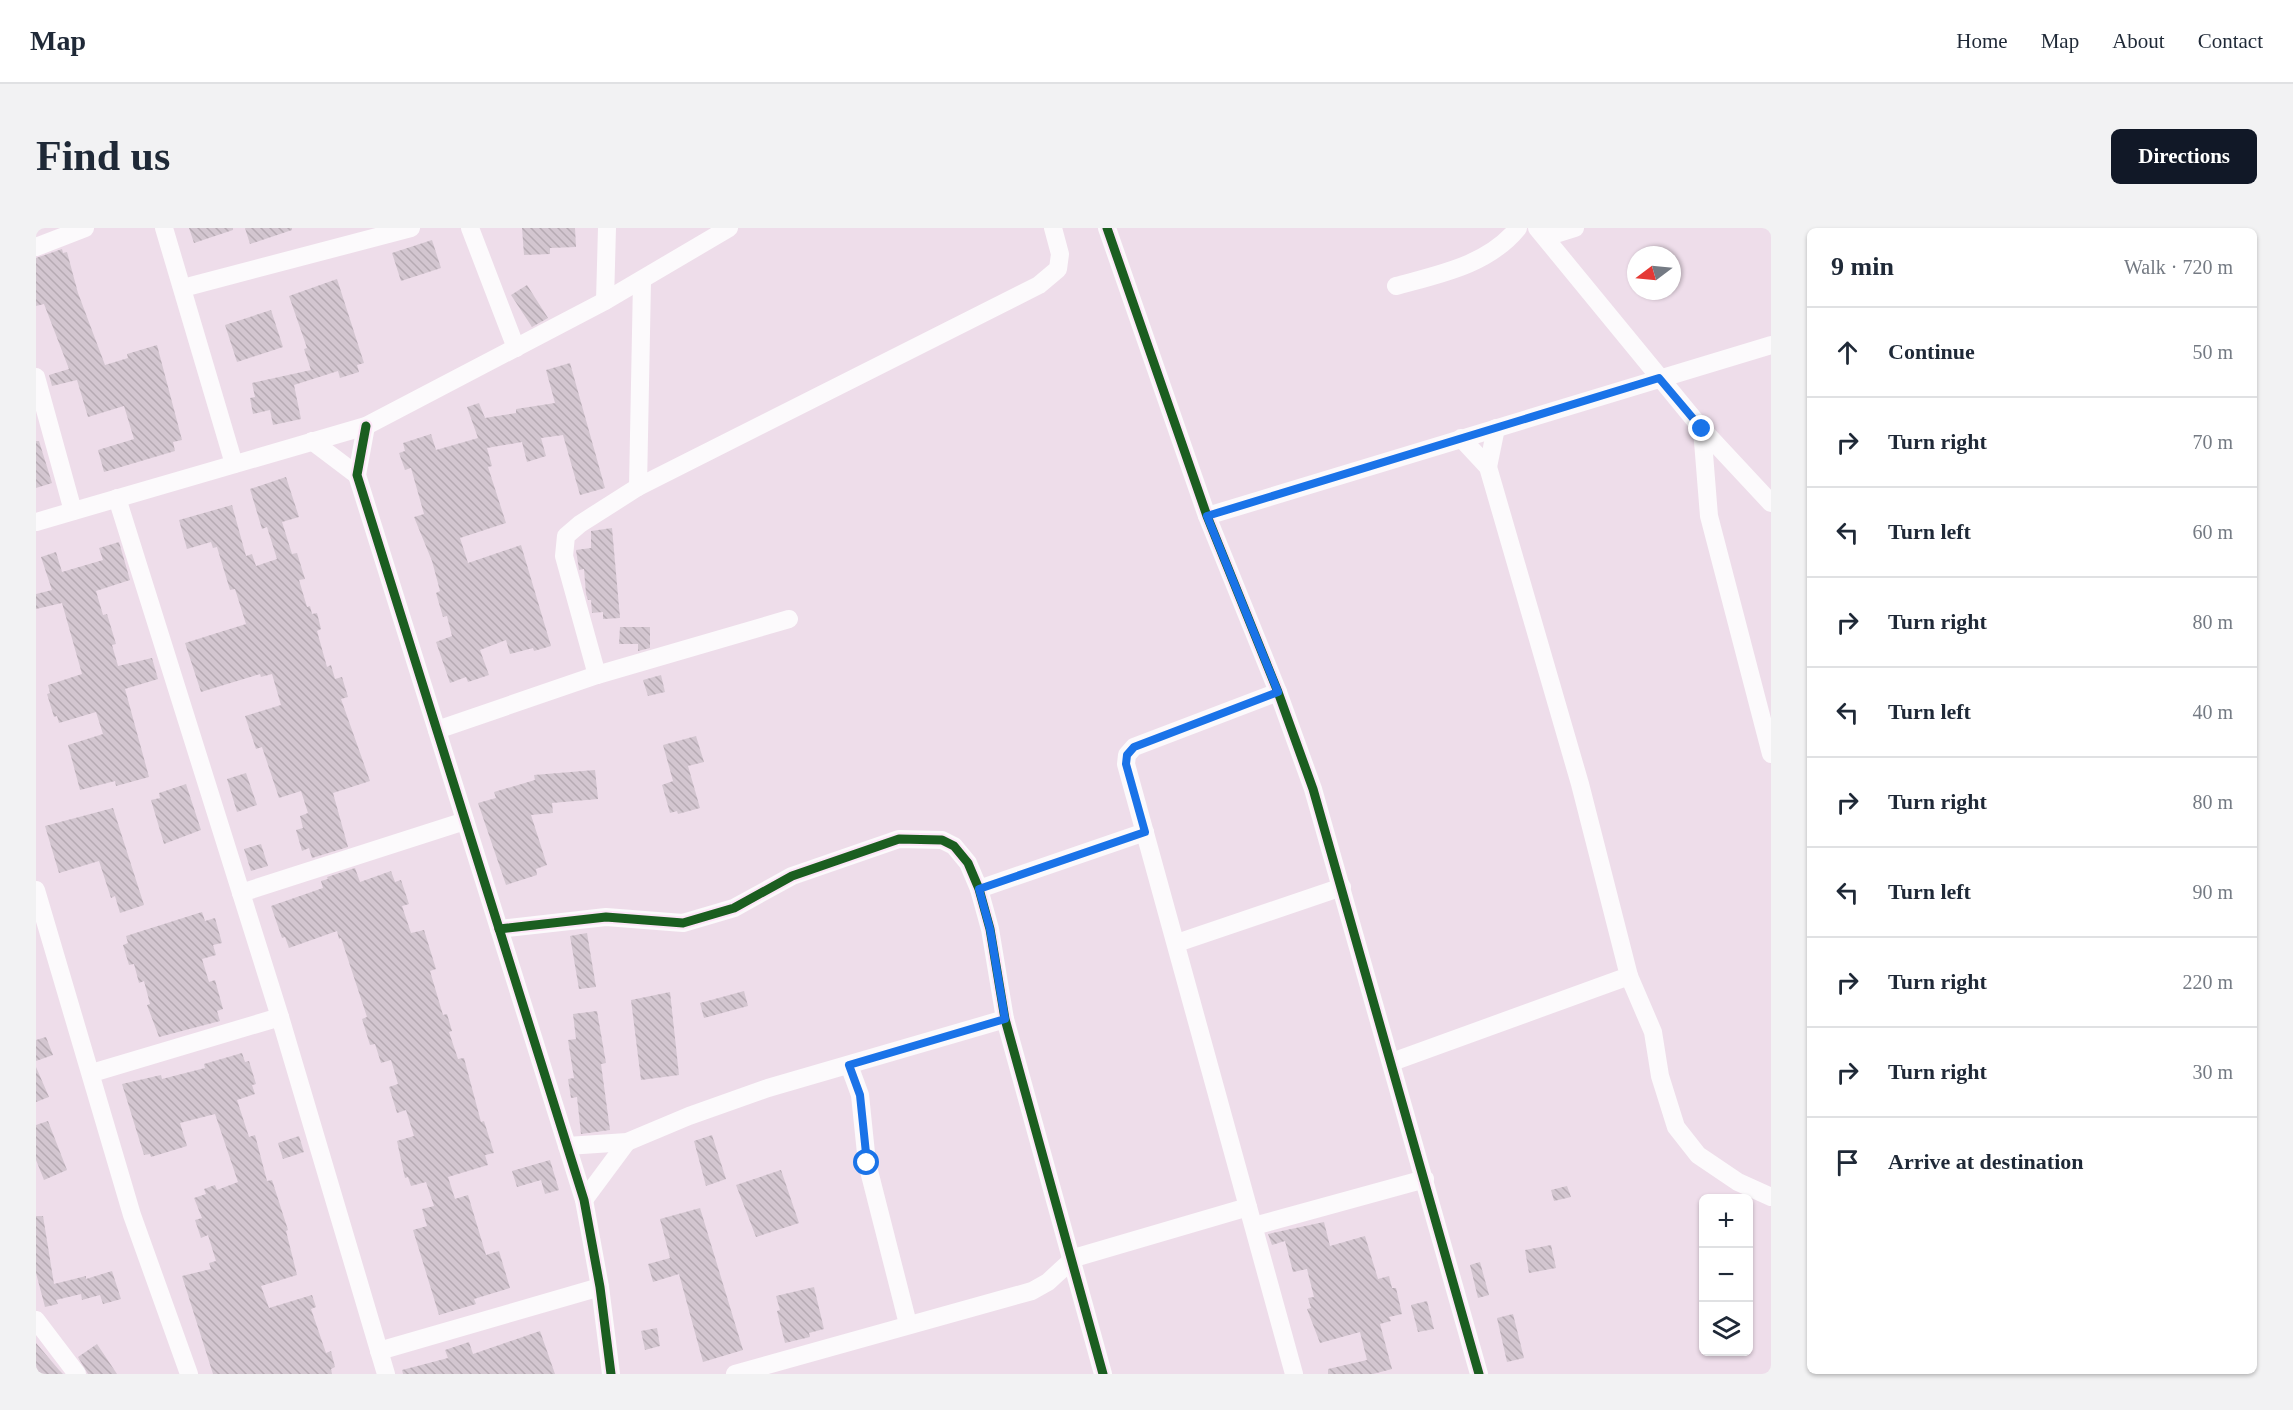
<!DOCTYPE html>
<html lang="en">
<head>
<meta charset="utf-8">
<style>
  :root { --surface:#fff; --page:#f2f2f3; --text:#1f2937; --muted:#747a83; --line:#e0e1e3; --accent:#111827 }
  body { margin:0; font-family:Georgia,serif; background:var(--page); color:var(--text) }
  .controls { position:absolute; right:18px; bottom:18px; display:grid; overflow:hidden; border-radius:9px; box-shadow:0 2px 4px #0004 }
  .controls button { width:54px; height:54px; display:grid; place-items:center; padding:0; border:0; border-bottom:2px solid var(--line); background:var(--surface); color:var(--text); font:30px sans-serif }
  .compass { position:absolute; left:1591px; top:18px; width:54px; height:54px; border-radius:50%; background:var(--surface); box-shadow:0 2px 4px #0004; rotate:254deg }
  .stop { position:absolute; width:18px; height:18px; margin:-14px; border:4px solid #1a73e8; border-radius:50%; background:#fff }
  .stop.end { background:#1a73e8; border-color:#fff; box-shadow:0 2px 6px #0008 }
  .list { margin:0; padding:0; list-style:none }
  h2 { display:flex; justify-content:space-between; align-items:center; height:78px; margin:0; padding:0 24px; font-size:26px }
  h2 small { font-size:20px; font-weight:400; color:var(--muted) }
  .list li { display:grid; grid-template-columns:39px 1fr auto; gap:18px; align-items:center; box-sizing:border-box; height:90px; padding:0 24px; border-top:2px solid var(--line) }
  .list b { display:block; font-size:22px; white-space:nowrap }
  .list em { font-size:20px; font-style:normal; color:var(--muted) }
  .icon { flex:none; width:33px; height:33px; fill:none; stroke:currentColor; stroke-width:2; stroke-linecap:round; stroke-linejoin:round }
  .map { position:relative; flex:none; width:1735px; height:1146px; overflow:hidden; border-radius:9px }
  header { display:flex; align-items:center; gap:36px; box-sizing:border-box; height:84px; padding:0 30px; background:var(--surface); border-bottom:2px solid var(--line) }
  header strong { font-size:28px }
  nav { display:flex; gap:33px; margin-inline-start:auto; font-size:21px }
  .intro { display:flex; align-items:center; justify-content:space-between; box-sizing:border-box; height:144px; padding:0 36px }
  h1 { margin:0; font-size:42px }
  .button { padding:15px 27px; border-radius:9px; background:var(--accent); color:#fff; font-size:21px; font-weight:700 }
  main { display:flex; gap:36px; padding:0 36px }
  aside { flex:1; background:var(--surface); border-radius:9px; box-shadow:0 2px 4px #0004 }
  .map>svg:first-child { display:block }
  .building { fill:url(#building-back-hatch) }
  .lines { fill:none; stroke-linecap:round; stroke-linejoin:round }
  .minor { stroke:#fcfafc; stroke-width:18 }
  .cycleway-casing { stroke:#fee6f8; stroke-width:13 }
  .cycleway { stroke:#1b5e20; stroke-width:9 }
  .route { stroke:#1a73e8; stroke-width:8 }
</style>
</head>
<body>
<header>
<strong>Map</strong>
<nav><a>Home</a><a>Map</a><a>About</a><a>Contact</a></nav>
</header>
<div class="intro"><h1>Find us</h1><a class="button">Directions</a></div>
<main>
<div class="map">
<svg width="1735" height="1146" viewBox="0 0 1735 1146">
  <defs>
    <pattern id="building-back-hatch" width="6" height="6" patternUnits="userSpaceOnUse" patternTransform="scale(1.5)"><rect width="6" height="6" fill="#d3c6d0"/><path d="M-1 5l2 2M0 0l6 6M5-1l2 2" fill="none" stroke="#b6aab3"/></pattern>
  </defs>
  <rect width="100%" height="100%" fill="#eeddea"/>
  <!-- building -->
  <g class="building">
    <path d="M 153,0 L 197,0 L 197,2 L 158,15 Z"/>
    <path d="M 209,0 L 256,0 L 256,2 L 214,16 Z"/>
    <path d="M 486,0 L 539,0 L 540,19 L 514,20 L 514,26 L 488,27 Z"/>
    <path d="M 396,12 L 405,40 L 365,53 L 356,25 Z"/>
    <path d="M 26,21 L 27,25 L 31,24 L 42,65 L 69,137 L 92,130 L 91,126 L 121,117 L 146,212 L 137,214 L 139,223 L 68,244 L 62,222 L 98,211 L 88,178 L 52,189 L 41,152 L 16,158 L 13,147 L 33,141 L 8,76 L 0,78 L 0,30 Z"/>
    <path d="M 301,51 L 328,135 L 321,137 L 323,144 L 304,150 L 302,143 L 258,157 L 265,191 L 237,197 L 234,182 L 217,186 L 214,170 L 219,169 L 216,155 L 275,142 L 268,121 L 271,120 L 253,68 Z"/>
    <path d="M 491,57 L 512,90 L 496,99 L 475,67 Z"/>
    <path d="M 235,82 L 247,119 L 201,134 L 189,97 Z"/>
    <path d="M 534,135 L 569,260 L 544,267 L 527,207 L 505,210 L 510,228 L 491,234 L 486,214 L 451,220 L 456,238 L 452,239 L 470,295 L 424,310 L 432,335 L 485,317 L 515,418 L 498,423 L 497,420 L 474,426 L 470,412 L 444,422 L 453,447 L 432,454 L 430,449 L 414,455 L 400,414 L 416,408 L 411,388 L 407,389 L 400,365 L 404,363 L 396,333 L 378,289 L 388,286 L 375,240 L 369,242 L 363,225 L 369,223 L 367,215 L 395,206 L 400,222 L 442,210 L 431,179 L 443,175 L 449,190 L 480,185 L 480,181 L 519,175 L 510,142 Z"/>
    <path d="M 0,213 L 3,213 L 16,255 L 0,260 Z"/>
    <path d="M 250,249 L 263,289 L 246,294 L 256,326 L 261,325 L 269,351 L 263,352 L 271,379 L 274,378 L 276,386 L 281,385 L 285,401 L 281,403 L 291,439 L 295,437 L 299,451 L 306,449 L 312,469 L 305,471 L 334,553 L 297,565 L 312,619 L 276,630 L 273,620 L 266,623 L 260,602 L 267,600 L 264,588 L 272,585 L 265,563 L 243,570 L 226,519 L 220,521 L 209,488 L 245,477 L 236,446 L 225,449 L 224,446 L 165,464 L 149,415 L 210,396 L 199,361 L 194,362 L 181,319 L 177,320 L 175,314 L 151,321 L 143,292 L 196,277 L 210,328 L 216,326 L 220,338 L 241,331 L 231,299 L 226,301 L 214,261 Z"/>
    <path d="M 576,300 L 584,390 L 567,391 L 567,384 L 556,385 L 555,372 L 552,372 L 550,366 L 548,341 L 543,342 L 540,322 L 555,320 L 555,303 Z"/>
    <path d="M 83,314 L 94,352 L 60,363 L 67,387 L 71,386 L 80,416 L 76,417 L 82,438 L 116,430 L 122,451 L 89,461 L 113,549 L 80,558 L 79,553 L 44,562 L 32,517 L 67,506 L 60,484 L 23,495 L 21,488 L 18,489 L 11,466 L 14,465 L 12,457 L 46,446 L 26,375 L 0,381 L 0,366 L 16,362 L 5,329 L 20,324 L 26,344 L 67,332 L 63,320 Z"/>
    <path d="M 584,399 L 614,399 L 614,420 L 602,423 L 602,416 L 583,416 Z"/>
    <path d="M 625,447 L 629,464 L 612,468 L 607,452 Z"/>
    <path d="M 660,508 L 668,534 L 652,538 L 664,580 L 642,586 L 641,583 L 634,585 L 626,557 L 637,553 L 627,517 Z"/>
    <path d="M 559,542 L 562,571 L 516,575 L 517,585 L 495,587 L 511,637 L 500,641 L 501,647 L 470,657 L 442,575 L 460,570 L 458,564 L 499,552 L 498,547 Z"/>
    <path d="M 210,545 L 221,577 L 201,584 L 191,551 Z"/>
    <path d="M 150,556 L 165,602 L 128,616 L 115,572 L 124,570 L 123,565 Z"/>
    <path d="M 77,580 L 108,677 L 84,685 L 79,668 L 75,670 L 63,633 L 23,645 L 9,598 Z"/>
    <path d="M 225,616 L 232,638 L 215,643 L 208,621 Z"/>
    <path d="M 319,640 L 324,654 L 355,643 L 359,654 L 365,652 L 373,676 L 366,678 L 375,705 L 388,702 L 400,741 L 394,743 L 407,787 L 411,786 L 416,803 L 413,804 L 422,831 L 428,830 L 445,894 L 448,893 L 458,925 L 449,927 L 452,937 L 412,949 L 419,971 L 432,967 L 450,1027 L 463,1023 L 474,1060 L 438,1071 L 440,1076 L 403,1087 L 377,1002 L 391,998 L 386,981 L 398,978 L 390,954 L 375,958 L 372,949 L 369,950 L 361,913 L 378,908 L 370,882 L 361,885 L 353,859 L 362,856 L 355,832 L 345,835 L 339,816 L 334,817 L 326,791 L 331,789 L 305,710 L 303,711 L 301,703 L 253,720 L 249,709 L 246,710 L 235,678 L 287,660 L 285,653 L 292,651 L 291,649 Z"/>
    <path d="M 166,684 L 169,693 L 179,690 L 186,715 L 177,717 L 180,727 L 166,731 L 173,754 L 179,752 L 187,781 L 181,783 L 184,793 L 123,809 L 111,777 L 114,776 L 108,753 L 103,755 L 98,736 L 93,737 L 87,717 L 92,715 L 90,708 Z"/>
    <path d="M 551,705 L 560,759 L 543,761 L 534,708 Z"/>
    <path d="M 708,763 L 712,778 L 668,790 L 664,775 Z"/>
    <path d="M 634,764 L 643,847 L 605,852 L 595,772 Z"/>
    <path d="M 561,783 L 570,835 L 565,836 L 574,902 L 545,906 L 541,869 L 535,870 L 532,851 L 538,850 L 532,812 L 540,811 L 537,786 Z"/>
    <path d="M 10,809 L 17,827 L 0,833 L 0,812 Z"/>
    <path d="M 206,825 L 209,834 L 213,833 L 220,856 L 216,857 L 219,866 L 201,872 L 213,909 L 219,907 L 231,953 L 236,952 L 252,1002 L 250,1003 L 261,1047 L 225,1058 L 233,1080 L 276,1067 L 280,1079 L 275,1081 L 290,1125 L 295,1123 L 299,1139 L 295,1141 L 296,1146 L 177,1146 L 146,1048 L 175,1041 L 173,1035 L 180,1033 L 172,1007 L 165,1010 L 159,992 L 166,990 L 158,970 L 170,966 L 168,961 L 179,957 L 181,962 L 202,954 L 179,886 L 144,895 L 151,918 L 115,929 L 114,926 L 108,927 L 86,856 L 125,847 L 126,851 L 169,840 L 168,836 Z"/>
    <path d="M 0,839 L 13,869 L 0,874 Z"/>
    <path d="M 12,893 L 31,942 L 8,952 L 0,932 L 0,897 Z"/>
    <path d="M 676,907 L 690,951 L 670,958 L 658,913 Z"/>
    <path d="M 263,908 L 268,924 L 247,931 L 242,915 Z"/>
    <path d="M 514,932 L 523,962 L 509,966 L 505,952 L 481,959 L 476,943 Z"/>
    <path d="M 745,942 L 763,995 L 720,1009 L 700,957 Z"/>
    <path d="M 1531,958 L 1535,969 L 1518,973 L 1515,962 Z"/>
    <path d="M 664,980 L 707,1122 L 667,1134 L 643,1046 L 617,1054 L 612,1036 L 634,1030 L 624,991 Z"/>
    <path d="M 0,988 L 7,988 L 18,1056 L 50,1048 L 50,1051 L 76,1043 L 85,1071 L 67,1076 L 64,1067 L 46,1072 L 45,1066 L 20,1072 L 22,1076 L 9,1079 L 0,1045 Z"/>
    <path d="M 1288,994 L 1294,1018 L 1329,1008 L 1342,1051 L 1353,1048 L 1356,1060 L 1360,1060 L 1366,1086 L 1353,1089 L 1355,1093 L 1344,1096 L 1356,1141 L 1337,1146 L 1292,1146 L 1292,1141 L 1331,1132 L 1324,1104 L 1284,1115 L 1271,1081 L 1275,1080 L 1272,1070 L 1278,1069 L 1271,1041 L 1257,1044 L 1249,1013 L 1236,1017 L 1232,1006 Z"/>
    <path d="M 1515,1017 L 1520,1040 L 1493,1045 L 1489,1022 Z"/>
    <path d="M 1444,1034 L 1453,1067 L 1442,1070 L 1434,1037 Z"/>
    <path d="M 778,1059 L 788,1101 L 773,1105 L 774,1109 L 749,1115 L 741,1083 L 744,1082 L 740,1068 Z"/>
    <path d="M 1391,1073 L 1398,1101 L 1382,1104 L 1375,1077 Z"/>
    <path d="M 1477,1086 L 1488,1130 L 1471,1134 L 1461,1090 Z"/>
    <path d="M 621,1100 L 624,1118 L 609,1122 L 605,1103 Z"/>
    <path d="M 504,1103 L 519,1146 L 367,1146 L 366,1142 L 412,1130 L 409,1122 L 433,1114 L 437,1126 Z"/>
    <path d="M 0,1115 L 23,1142 L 27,1146 L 0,1146 Z"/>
    <path d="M 61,1116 L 81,1146 L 52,1146 L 42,1129 Z"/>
  </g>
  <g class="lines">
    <!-- minor -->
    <g class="minor">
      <path d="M 128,0 L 198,236"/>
      <path d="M 434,0 L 480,120"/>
      <path d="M 1071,0 L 1171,288 L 1242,464 L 1277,561 L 1443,1146"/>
      <path d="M 1501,0 L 1666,201 L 1735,275"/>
      <path d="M 1510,9 L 1539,0"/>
      <path d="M 0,19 L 49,0"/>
      <path d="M 1360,58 C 1404,46 1452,37 1482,0"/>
      <path d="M 147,60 L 375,0"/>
      <path d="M 569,73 L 571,0"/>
      <path d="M 0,149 L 37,283"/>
      <path d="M 330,198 L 321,247 L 548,972 L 564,1059 L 575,1146"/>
      <path d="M 1666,201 L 1673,288 L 1735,526"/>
      <path d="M 276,213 L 321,247"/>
      <path d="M 1452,239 L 1460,200"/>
      <path d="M 602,259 L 606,53"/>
      <path d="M 81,270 L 244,789 L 350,1146"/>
      <path d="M 1171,288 L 1735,117"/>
      <path d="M 0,294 L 330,198 L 569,73 L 693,0"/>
      <path d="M 561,447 L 528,328 L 530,308 L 544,296 L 602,259 L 1003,57 L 1022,41 L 1024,26 L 1017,0"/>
      <path d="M 1242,464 L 1098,519 L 1091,527 L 1090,536 L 1258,1146"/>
      <path d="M 401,502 L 561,447 L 753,391"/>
      <path d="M 943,661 L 1109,604"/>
      <path d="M 0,662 L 96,987 L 153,1146"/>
      <path d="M 205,665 L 429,593"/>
      <path d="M 463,701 L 570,689 L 647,695 L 698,680 L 756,648 L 863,611 L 906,612 L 918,618 L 932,635 L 943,661 L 954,701 L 969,791 L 1067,1146"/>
      <path d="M 1141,715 L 1306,659"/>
      <path d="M 1593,748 L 1617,804 L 1624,848 L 1640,899 L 1662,927 L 1702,954 L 1735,969"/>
      <path d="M 1356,834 L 1593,748 L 1544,556 L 1452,239 L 1425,210"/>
      <path d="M 813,837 L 824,867 L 831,935 L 872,1096"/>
      <path d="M 56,845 L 244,789"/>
      <path d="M 531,918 L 591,914 L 653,888 L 732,860 L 969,791"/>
      <path d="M 548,972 L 591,914"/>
      <path d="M 1218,998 L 1389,951"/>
      <path d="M 0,1092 L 41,1146"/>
      <path d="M 343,1123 L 564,1059"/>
      <path d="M 699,1146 L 996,1063 L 1012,1054 L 1038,1030 L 1212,979"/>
    </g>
    <!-- cycleway casing -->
    <g class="cycleway-casing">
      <g id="cycleway">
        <path d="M 1071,0 L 1171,288 L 1242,464 L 1277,561 L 1443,1146"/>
        <path d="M 330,198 L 321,247 L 548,972 L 564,1059 L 575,1146"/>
        <path d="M 463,701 L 570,689 L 647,695 L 698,680 L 756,648 L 863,611 L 906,612 L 918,618 L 932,635 L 943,661 L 954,701 L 969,791 L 1067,1146"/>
      </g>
    </g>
    <!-- cycleway -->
    <use href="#cycleway" class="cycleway"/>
  </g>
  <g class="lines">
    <!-- route -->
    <path class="route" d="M 831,935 L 824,867 L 813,837 L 969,791 L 954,701 L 943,661 L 1109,604 L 1090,536 L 1091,527 L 1098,519 L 1242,464 L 1171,288 L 1623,150 L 1666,201"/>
  </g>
</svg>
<div class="controls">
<button>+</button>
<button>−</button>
<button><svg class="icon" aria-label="layers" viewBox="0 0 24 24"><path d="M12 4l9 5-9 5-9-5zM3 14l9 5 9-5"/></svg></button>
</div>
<svg class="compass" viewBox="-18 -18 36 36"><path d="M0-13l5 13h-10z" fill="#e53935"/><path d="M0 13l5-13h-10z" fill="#747a83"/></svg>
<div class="stop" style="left:831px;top:935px"></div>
<div class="stop end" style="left:1666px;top:201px"></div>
</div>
<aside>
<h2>9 min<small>Walk · 720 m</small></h2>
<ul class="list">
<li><svg class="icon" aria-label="ahead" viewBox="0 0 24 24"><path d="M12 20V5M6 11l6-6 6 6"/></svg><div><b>Continue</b></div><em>50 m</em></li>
<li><svg class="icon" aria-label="right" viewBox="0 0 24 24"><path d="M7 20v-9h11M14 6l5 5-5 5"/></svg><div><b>Turn right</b></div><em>70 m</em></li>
<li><svg class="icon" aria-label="left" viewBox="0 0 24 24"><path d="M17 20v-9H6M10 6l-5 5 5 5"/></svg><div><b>Turn left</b></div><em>60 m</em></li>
<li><svg class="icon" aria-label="right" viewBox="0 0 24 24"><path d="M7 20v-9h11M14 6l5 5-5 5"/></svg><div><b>Turn right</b></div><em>80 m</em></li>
<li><svg class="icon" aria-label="left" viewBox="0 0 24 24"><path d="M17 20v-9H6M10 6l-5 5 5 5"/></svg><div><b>Turn left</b></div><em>40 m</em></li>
<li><svg class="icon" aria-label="right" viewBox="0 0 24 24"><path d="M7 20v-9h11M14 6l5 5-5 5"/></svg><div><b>Turn right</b></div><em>80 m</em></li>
<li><svg class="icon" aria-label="left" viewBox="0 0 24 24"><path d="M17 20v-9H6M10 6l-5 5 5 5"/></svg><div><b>Turn left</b></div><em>90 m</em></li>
<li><svg class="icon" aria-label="right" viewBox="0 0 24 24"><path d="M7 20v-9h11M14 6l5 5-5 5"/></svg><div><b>Turn right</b></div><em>220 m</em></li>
<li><svg class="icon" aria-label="right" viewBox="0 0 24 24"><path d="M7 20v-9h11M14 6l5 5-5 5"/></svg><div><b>Turn right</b></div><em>30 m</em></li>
<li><svg class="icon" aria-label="arrive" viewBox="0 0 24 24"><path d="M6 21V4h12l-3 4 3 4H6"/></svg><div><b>Arrive at destination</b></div></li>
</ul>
</aside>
</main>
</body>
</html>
